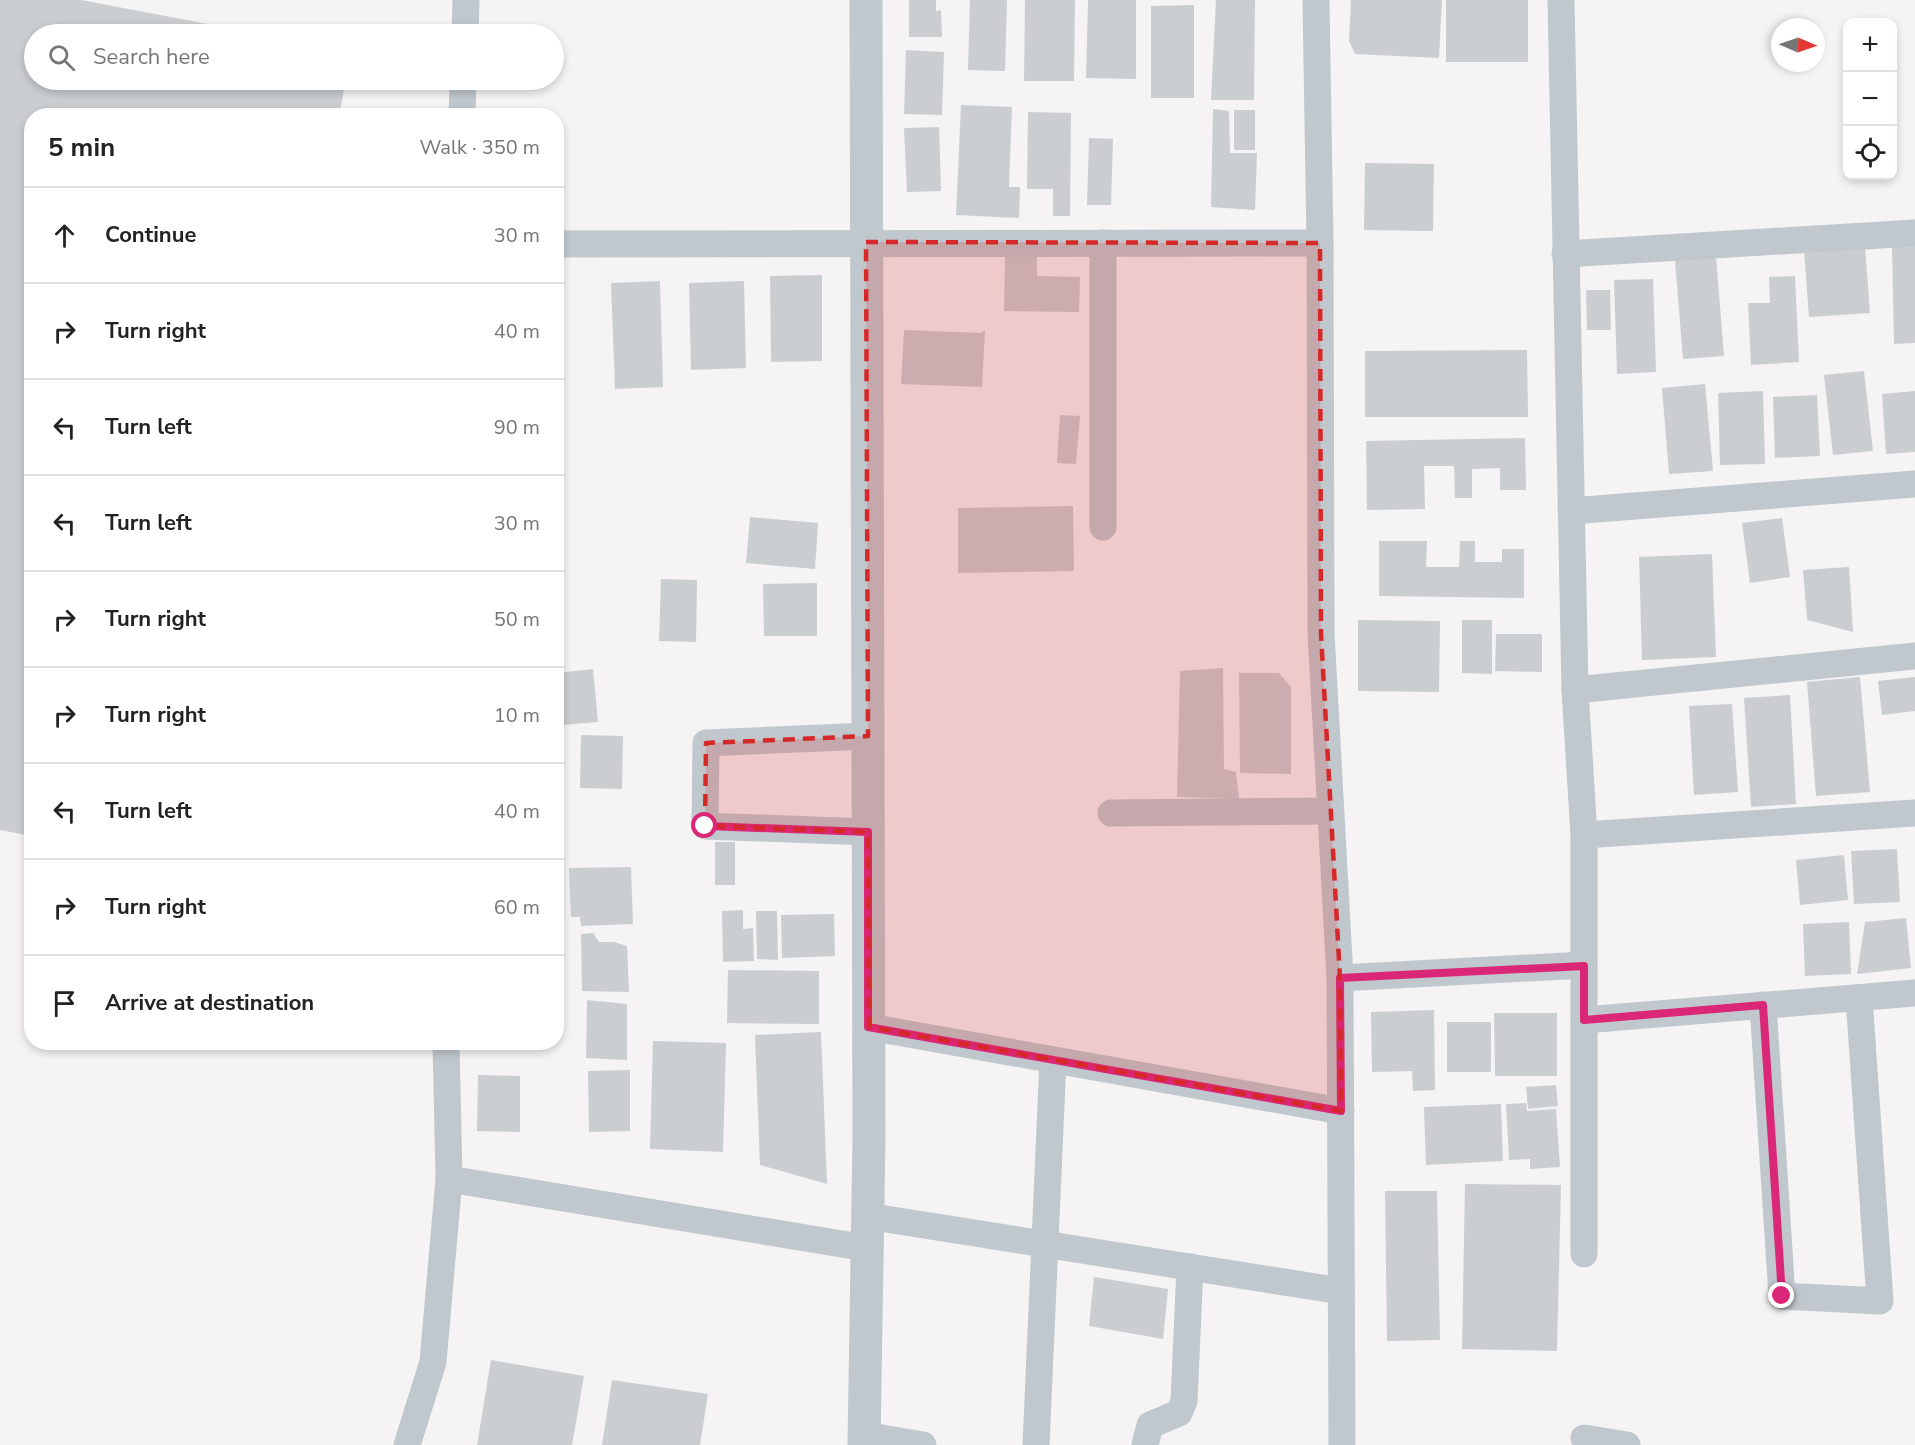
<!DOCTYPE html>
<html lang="en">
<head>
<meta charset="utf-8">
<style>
  :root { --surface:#fff; --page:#f2f2f2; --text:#222; --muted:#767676; --line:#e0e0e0 }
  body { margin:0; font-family:"Nunito Sans",sans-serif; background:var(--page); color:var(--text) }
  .controls { position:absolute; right:18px; top:18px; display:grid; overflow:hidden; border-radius:12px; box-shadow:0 3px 9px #0003 }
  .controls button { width:54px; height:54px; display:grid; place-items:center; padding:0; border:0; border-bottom:2px solid var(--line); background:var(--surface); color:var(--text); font:30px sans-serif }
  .compass { position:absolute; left:1771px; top:18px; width:54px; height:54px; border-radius:50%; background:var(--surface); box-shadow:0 3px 9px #0003; rotate:92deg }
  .stop { position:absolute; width:18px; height:18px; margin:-14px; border:4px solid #db2777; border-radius:50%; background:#fff }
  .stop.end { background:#db2777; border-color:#fff; box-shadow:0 2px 6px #0008 }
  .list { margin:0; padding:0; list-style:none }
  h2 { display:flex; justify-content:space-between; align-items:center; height:78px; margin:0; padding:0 24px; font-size:26px }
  h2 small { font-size:20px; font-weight:400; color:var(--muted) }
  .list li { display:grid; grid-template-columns:39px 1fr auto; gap:18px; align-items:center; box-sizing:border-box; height:96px; padding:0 24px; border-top:2px solid var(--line) }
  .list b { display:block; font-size:22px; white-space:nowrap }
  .list em { font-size:20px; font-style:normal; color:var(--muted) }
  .icon { flex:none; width:33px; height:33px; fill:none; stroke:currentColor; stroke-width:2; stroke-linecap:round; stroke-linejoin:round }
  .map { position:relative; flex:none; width:1915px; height:1445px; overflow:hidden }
  .search { position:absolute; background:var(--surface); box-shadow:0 3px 9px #0003; left:24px; top:24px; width:540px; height:66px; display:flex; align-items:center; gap:15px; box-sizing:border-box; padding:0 21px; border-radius:33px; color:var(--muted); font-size:22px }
  .panel { position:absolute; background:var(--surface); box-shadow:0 3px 9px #0003; left:24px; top:108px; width:540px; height:942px; border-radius:24px }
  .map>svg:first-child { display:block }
  .building { fill:#caced1 }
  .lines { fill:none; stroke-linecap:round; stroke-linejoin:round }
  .minor { stroke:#c0c8ce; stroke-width:27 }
  .tertiary { stroke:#c0c8ce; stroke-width:33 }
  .route { stroke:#db2777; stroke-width:8 }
  .marked { fill:#d62828; fill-opacity:0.2; stroke:#d62828; stroke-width:4.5; stroke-dasharray:12 8; stroke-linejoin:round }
</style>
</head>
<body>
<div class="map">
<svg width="1915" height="1445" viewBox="0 0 1915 1445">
  <rect width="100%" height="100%" fill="#f5f3f3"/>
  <!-- building -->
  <g class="building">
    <path d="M 0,0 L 81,0 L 255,33 L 34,34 L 34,80 L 346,80 L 339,116 L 32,116 L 32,836 L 0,830 Z"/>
    <path d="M 909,0 L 936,0 L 936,11 L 941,10 L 942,37 L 909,37 Z"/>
    <path d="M 970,0 L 1007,0 L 1005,71 L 968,70 Z"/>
    <path d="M 1025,0 L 1075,0 L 1074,81 L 1024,81 Z"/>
    <path d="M 1088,0 L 1136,0 L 1136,79 L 1086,78 Z"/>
    <path d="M 1216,0 L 1255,0 L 1254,100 L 1211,100 Z"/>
    <path d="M 1351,0 L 1442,0 L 1439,58 L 1355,54 L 1349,41 Z"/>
    <rect x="1446" y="0" width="82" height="62"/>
    <path d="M 1194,5 L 1194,98 L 1151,98 L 1151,6 Z"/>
    <path d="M 906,50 L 944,52 L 942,115 L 904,114 Z"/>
    <path d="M 961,105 L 1012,107 L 1009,187 L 1020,187 L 1019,218 L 956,215 Z"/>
    <path d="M 1213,109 L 1229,111 L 1230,153 L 1257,153 L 1255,210 L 1211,207 Z"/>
    <rect x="1234" y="110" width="21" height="40"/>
    <path d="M 1028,112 L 1071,113 L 1070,216 L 1053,216 L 1053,189 L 1027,189 Z"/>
    <path d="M 939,127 L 941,191 L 907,192 L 904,128 Z"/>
    <path d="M 1089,138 L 1113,139 L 1111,205 L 1087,205 Z"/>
    <path d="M 1365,163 L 1434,164 L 1433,231 L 1364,230 Z"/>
    <path d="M 1865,246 L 1870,313 L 1809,317 L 1804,250 Z"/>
    <path d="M 1915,246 L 1915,343 L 1894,344 L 1892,247 Z"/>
    <path d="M 1005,253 L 1037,254 L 1037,276 L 1080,277 L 1079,312 L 1004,311 Z"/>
    <path d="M 1716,256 L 1724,356 L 1683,359 L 1675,260 Z"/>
    <path d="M 822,275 L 822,361 L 771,362 L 770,276 Z"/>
    <path d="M 1795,276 L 1799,362 L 1751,365 L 1748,303 L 1770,303 L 1769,277 Z"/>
    <path d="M 1653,279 L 1656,372 L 1617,374 L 1614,280 Z"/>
    <path d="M 660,281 L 663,387 L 615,389 L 611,283 Z"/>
    <path d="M 744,281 L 746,368 L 691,370 L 689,283 Z"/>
    <path d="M 1586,290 L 1610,290 L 1611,330 L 1587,330 Z"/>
    <path d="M 904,330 L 981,333 L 985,330 L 982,387 L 901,384 Z"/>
    <path d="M 1527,350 L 1528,417 L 1365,417 L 1365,351 Z"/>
    <path d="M 1864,371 L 1873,451 L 1833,455 L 1824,375 Z"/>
    <path d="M 1705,384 L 1713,471 L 1669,474 L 1662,388 Z"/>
    <path d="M 1763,391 L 1765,464 L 1720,465 L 1718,393 Z"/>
    <path d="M 1915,391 L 1915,452 L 1886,454 L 1882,394 Z"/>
    <path d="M 1817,395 L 1820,456 L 1775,458 L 1773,397 Z"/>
    <path d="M 1060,415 L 1080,416 L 1076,464 L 1057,463 Z"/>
    <path d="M 1525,438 L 1526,490 L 1500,490 L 1500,468 L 1472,469 L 1472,498 L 1455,498 L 1454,466 L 1424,466 L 1425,509 L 1367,510 L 1366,441 Z"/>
    <path d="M 1073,506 L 1074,571 L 958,573 L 958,508 Z"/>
    <path d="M 750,517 L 818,523 L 815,569 L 746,563 Z"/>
    <path d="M 1782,518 L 1790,577 L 1750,583 L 1742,523 Z"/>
    <path d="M 1379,541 L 1427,541 L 1426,567 L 1459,567 L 1460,541 L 1475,541 L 1475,562 L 1502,562 L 1502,549 L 1524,549 L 1524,598 L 1379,596 Z"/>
    <path d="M 1712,554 L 1716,657 L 1642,660 L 1639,557 Z"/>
    <path d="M 556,565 L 561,565 L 560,615 L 556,614 Z"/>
    <path d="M 1849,567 L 1853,632 L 1807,620 L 1803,570 Z"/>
    <path d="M 661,579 L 697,580 L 696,642 L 659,641 Z"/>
    <path d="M 817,583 L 817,636 L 764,636 L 763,584 Z"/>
    <path d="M 1358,620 L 1440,621 L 1439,692 L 1358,691 Z"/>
    <path d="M 1462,620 L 1492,620 L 1492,674 L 1462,673 Z"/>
    <path d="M 1496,634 L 1542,634 L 1542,672 L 1495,671 Z"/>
    <path d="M 1223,668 L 1224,769 L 1236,772 L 1239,799 L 1177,797 L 1180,671 Z"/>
    <path d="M 593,669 L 598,722 L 563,725 L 558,673 Z"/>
    <path d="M 1239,673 L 1279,673 L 1291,687 L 1291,774 L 1240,773 Z"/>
    <path d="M 1860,677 L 1870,792 L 1816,796 L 1807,682 Z"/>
    <path d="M 1915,677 L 1915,711 L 1882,715 L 1878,681 Z"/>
    <path d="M 1790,695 L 1796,804 L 1751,807 L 1744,698 Z"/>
    <path d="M 1732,704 L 1738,792 L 1694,795 L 1689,706 Z"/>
    <path d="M 581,735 L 623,736 L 622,789 L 580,788 Z"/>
    <rect x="715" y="842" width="20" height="43"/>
    <path d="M 1897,849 L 1900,902 L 1854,904 L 1851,851 Z"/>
    <path d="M 1844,855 L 1848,900 L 1800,905 L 1796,860 Z"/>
    <path d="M 631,867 L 633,924 L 581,926 L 580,917 L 571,917 L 569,868 Z"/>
    <path d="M 743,910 L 743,929 L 753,928 L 754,961 L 723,962 L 722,911 Z"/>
    <path d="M 756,911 L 777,911 L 778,960 L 757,959 Z"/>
    <path d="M 834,914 L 835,956 L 782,958 L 781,915 Z"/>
    <path d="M 1906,918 L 1911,968 L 1857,974 L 1865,922 Z"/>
    <path d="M 1849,922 L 1851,974 L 1805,976 L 1803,924 Z"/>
    <path d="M 593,933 L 599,942 L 614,942 L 627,946 L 629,992 L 582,991 L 581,934 Z"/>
    <path d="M 728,970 L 819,971 L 819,1024 L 727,1023 Z"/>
    <path d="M 587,1000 L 627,1004 L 627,1060 L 586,1058 Z"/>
    <path d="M 1434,1010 L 1435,1090 L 1413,1091 L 1412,1071 L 1372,1072 L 1371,1012 Z"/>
    <path d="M 1494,1013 L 1557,1013 L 1557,1076 L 1495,1076 Z"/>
    <rect x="1447" y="1022" width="44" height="50"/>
    <path d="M 821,1032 L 827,1184 L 760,1165 L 755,1035 Z"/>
    <path d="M 653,1041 L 726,1043 L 723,1152 L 650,1149 Z"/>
    <path d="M 630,1070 L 630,1131 L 589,1132 L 588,1071 Z"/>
    <path d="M 478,1075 L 520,1076 L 520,1132 L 477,1131 Z"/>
    <path d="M 1556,1085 L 1558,1106 L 1528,1109 L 1526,1087 Z"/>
    <path d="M 1526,1103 L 1527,1111 L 1556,1109 L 1560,1167 L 1530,1169 L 1530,1159 L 1509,1160 L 1506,1104 Z"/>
    <path d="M 1501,1104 L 1503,1161 L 1426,1165 L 1424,1107 Z"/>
    <path d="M 1465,1184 L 1561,1185 L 1557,1351 L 1462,1349 Z"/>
    <path d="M 1385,1191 L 1437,1191 L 1440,1340 L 1387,1341 Z"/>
    <path d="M 1094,1277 L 1168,1289 L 1163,1339 L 1089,1326 Z"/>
    <path d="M 491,1360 L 584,1376 L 572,1445 L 477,1445 Z"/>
    <path d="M 612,1380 L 708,1394 L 700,1445 L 602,1445 Z"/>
  </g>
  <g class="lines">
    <!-- minor -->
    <g class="minor">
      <path d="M 1316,0 L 1320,243 L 1321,633 L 1340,978"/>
      <path d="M 1561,0 L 1575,690 L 1584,835"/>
      <path d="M 465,34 L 466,0"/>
      <path d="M 462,116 L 463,80"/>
      <path d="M 556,244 L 1320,243"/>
      <path d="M 1565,254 L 1915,233"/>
      <path d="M 1571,511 L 1915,484"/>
      <path d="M 1103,527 L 1103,243"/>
      <path d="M 1575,690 L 1915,656"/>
      <path d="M 868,736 L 706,743 L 705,826 L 868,832"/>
      <path d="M 1111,813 L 1330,811"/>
      <path d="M 1584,965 L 1584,1254"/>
      <path d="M 1763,1005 L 1782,1296 L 1880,1301 L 1859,998"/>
      <path d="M 1584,1020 L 1915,993"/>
      <path d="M 869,1027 L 1341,1111"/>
      <path d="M 446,1042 L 449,1179 L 866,1248"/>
      <path d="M 867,1216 L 1341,1291"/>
      <path d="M 864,1435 L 923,1445"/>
      <path d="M 1584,1438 L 1627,1445"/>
      <path d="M 407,1445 L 433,1362 L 449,1179"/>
      <path d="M 1036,1445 L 1053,1060"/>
      <path d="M 1145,1445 L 1150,1425 L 1179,1413 L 1184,1401 L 1190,1267"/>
      <path d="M 1342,1445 L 1340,978 L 1584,965 L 1584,835 L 1915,813"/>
    </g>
    <!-- tertiary -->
    <path class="tertiary" d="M 864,1445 L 869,1137 L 866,0"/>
  </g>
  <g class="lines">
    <!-- route -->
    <path class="route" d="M 705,826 L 868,832 L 868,1027 L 1341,1111 L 1340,978 L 1584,966 L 1584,1020 L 1763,1005 L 1782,1296"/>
  </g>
  <!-- marked area -->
  <path class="marked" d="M 866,242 L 1320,243 L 1321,633 L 1340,978 L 1341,1111 L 869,1027 L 868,832 L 705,826 L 706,743 L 868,736 Z"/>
</svg>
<div class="controls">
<button>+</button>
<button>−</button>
<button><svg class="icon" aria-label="locate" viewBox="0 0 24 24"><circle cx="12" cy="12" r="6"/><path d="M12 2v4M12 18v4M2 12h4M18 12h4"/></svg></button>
</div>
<svg class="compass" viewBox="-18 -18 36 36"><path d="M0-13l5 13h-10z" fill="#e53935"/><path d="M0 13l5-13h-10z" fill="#767676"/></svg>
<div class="stop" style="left:705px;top:826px"></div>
<div class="stop end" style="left:1782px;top:1296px"></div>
<div class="search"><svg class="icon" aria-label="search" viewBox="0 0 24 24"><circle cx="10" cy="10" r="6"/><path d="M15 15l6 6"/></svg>Search here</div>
<section class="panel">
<h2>5 min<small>Walk · 350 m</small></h2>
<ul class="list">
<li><svg class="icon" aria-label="ahead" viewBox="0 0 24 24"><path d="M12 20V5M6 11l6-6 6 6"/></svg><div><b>Continue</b></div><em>30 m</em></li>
<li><svg class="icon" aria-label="right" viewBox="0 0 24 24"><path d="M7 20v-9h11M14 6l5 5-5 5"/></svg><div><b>Turn right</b></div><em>40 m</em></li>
<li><svg class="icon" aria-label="left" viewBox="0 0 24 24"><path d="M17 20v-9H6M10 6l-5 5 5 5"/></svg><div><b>Turn left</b></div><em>90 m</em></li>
<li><svg class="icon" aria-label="left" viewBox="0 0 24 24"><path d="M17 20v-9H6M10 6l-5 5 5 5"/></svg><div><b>Turn left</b></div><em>30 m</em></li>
<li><svg class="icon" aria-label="right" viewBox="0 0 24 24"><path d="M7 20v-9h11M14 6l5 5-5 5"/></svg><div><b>Turn right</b></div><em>50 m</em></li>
<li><svg class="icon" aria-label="right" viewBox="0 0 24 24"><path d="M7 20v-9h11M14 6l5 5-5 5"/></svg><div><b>Turn right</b></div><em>10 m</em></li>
<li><svg class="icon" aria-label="left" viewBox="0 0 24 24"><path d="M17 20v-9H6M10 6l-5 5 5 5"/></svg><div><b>Turn left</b></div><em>40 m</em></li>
<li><svg class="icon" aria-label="right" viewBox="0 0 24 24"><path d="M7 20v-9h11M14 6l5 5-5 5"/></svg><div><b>Turn right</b></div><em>60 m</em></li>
<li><svg class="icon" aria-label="arrive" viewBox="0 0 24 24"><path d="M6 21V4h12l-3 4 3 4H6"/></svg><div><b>Arrive at destination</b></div></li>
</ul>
</section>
</div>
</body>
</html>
